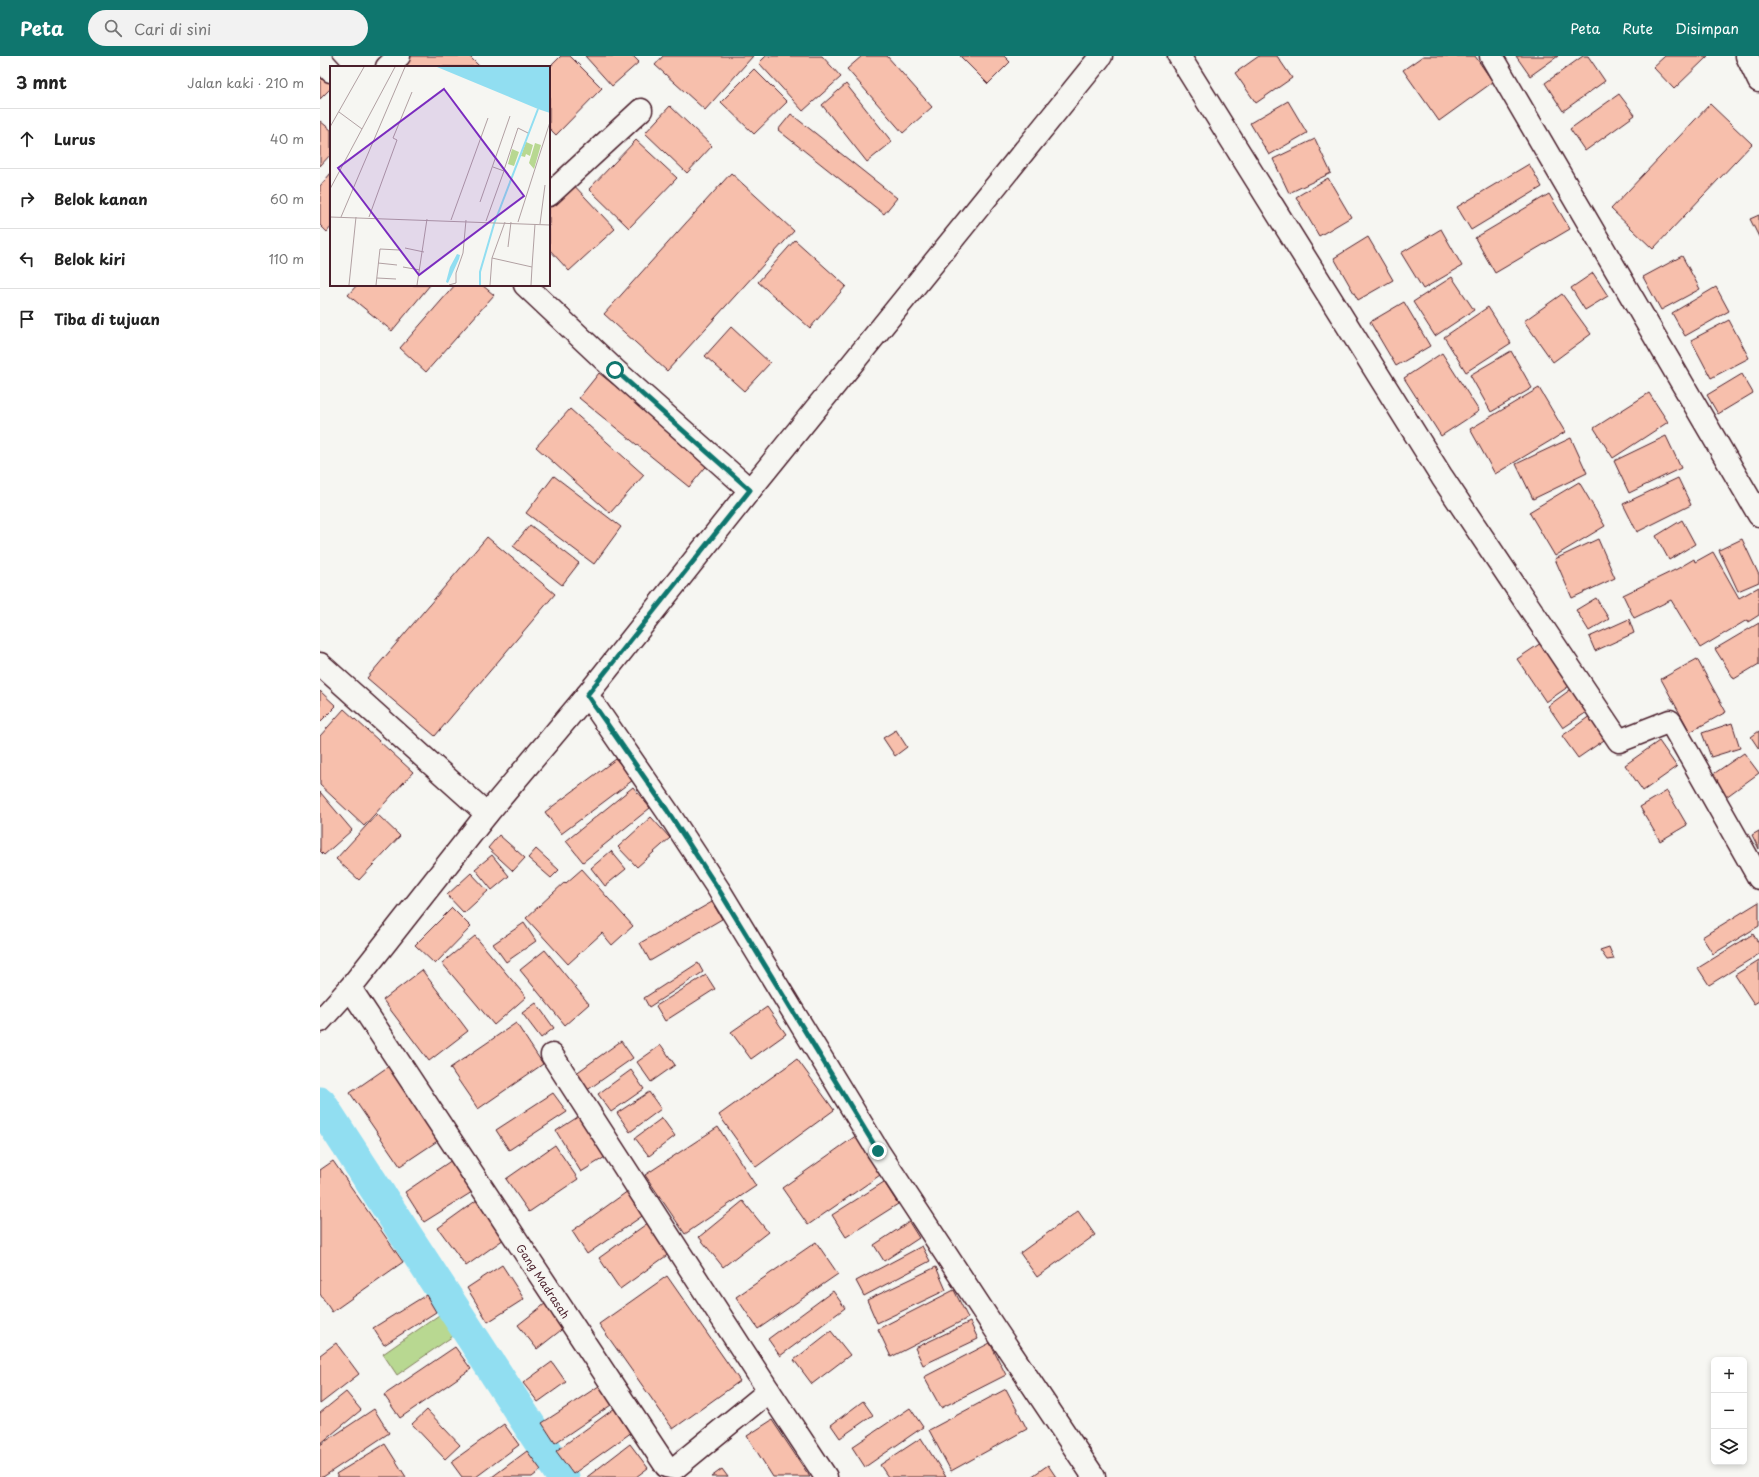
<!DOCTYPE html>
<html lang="id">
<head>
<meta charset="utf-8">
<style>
  :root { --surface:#fff; --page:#f2f2f2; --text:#222; --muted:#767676; --line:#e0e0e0; --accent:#0f766e }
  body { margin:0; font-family:"Playpen Sans",sans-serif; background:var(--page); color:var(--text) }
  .controls { position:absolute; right:12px; bottom:12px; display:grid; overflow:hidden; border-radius:6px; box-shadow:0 2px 6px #0003 }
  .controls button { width:36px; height:36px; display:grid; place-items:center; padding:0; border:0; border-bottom:1px solid var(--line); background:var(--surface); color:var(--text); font:20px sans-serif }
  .stop { position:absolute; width:12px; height:12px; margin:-9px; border:3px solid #0f766e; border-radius:50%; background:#fff }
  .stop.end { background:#0f766e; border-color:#fff; box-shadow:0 1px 4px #0008 }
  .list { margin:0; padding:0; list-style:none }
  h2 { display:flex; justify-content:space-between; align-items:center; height:52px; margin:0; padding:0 16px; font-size:17px }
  h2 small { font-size:13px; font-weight:400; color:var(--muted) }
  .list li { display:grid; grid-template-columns:26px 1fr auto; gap:12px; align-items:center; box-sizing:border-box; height:60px; padding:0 16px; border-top:1px solid var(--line) }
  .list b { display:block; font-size:15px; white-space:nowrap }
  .list em { font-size:13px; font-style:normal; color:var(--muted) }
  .icon { flex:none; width:22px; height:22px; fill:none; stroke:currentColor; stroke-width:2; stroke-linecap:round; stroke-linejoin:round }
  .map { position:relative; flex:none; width:1439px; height:1421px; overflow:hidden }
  header { display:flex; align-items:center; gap:24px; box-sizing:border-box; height:56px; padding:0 20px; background:var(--accent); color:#fff }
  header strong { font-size:19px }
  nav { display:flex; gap:22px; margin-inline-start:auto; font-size:14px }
  .search { width:280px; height:36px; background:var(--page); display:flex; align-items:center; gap:10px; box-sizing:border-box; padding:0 14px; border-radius:22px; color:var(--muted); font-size:15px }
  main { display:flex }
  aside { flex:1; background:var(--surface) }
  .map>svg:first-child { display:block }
  .green { fill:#b8d891; stroke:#817c5e }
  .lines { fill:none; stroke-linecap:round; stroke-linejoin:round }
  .canal { stroke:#91def1; stroke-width:33 }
  .building { fill:#f7bfac; stroke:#4a1f2b }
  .minor-casing { stroke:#4a1f2b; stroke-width:25 }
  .major-casing { stroke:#4a1f2b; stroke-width:25 }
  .minor { stroke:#f6f6f2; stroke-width:22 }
  .major { stroke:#f6f6f2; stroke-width:22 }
  .route { stroke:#0f766e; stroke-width:5 }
  .labels { text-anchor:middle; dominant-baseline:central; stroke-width:3; stroke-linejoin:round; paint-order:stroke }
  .street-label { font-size:11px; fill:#4a1f2b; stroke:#f6f6f2 }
  .inset-river { fill:none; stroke:#91def1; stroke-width:2 }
  .inset-road { fill:none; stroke:#b1a0a2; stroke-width:1 }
  .view { fill:#7b2cbf; fill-opacity:0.15; stroke:#7b2cbf; stroke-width:2 }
  .inset-edge { fill:none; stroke:#4a1f2b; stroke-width:2 }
</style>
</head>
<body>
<header>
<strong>Peta</strong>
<div class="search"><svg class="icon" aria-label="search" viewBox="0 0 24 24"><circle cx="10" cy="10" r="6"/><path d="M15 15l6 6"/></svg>Cari di sini</div>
<nav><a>Peta</a><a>Rute</a><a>Disimpan</a></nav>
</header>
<main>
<aside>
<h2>3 mnt<small>Jalan kaki · 210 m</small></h2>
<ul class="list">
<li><svg class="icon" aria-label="ahead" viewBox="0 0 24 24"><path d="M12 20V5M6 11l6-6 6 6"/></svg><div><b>Lurus</b></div><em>40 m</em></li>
<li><svg class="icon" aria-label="right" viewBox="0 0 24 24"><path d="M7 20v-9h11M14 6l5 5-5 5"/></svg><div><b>Belok kanan</b></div><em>60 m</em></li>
<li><svg class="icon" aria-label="left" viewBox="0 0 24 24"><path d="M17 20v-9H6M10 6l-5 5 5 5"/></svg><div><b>Belok kiri</b></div><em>110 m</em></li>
<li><svg class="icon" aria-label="arrive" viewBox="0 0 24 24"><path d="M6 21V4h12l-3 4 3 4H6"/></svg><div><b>Tiba di tujuan</b></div></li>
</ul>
</aside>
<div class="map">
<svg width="1439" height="1421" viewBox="0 0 1439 1421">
  <rect width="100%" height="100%" fill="#f6f6f2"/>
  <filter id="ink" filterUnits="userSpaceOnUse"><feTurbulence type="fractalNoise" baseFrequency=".025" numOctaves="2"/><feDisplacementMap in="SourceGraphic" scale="8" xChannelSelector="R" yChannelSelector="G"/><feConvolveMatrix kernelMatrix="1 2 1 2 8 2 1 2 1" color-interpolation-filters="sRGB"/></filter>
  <g filter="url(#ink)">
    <!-- green -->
    <path class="green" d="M 122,1257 L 136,1278 L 77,1319 L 63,1298 Z"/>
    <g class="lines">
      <!-- canal -->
      <path class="canal" d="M 0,1047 L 243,1421"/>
    </g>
    <!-- building -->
    <g class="building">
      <path d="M 90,0 L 149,0 L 160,11 L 79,11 Z"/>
      <path d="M 241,0 L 250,0 L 282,32 L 236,79 L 229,72 L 229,12 Z"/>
      <path d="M 265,0 L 313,0 L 319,6 L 292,30 Z"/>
      <path d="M 343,0 L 433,0 L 385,54 L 335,9 Z"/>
      <path d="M 446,0 L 502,0 L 521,21 L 483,55 L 439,7 Z"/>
      <path d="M 542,0 L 567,0 L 612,51 L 583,77 L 527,13 Z"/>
      <path d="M 640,0 L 684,0 L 690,6 L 668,28 Z"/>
      <path d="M 939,0 L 957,0 L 972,22 L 936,47 L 915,17 Z"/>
      <path d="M 1103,0 L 1155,0 L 1173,26 L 1119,65 L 1083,14 Z"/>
      <path d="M 1196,0 L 1238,0 L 1210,20 Z"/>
      <path d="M 1263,0 L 1268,0 L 1285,25 L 1243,55 L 1225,27 Z"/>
      <path d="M 1345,0 L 1388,0 L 1354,33 L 1333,11 Z"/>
      <path d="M 0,8 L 11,19 L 11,32 L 0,43 Z"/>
      <path d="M 434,13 L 467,46 L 434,78 L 401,46 Z"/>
      <path d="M 526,28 L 572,86 L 547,106 L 502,49 Z"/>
      <path d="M 1299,38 L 1315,59 L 1265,95 L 1250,73 Z"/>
      <path d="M 968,45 L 987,77 L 949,99 L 930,67 Z"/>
      <path d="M 1390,48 L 1432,88 L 1333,193 L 1291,153 Z"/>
      <path d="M 350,50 L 392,90 L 367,117 L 325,77 Z"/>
      <path d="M 471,58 L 577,142 L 564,158 L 458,74 Z"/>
      <path d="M 0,65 L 11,74 L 11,98 L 0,110 Z"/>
      <path d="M 995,83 L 1011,117 L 969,137 L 953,103 Z"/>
      <path d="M 316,84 L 357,122 L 309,172 L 269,133 Z"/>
      <path d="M 1209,108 L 1222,131 L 1151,174 L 1137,151 Z"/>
      <path d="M 11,117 L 11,171 L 7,176 L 0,169 L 0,130 Z"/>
      <path d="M 411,117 L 474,175 L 347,315 L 284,258 Z"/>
      <path d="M 1008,122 L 1031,161 L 999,180 L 976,141 Z"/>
      <path d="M 250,125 L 295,173 L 249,215 L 229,193 L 229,145 Z"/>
      <path d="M 1229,138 L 1250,173 L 1175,217 L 1155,182 Z"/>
      <path d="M 1439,159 L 1439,181 L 1430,163 Z"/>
      <path d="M 1121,173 L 1142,210 L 1103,233 L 1081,197 Z"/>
      <path d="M 1048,181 L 1073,224 L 1038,244 L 1014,202 Z"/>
      <path d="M 475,184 L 526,230 L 490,272 L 438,226 Z"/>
      <path d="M 1362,200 L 1380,233 L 1341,254 L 1323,221 Z"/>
      <path d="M 1273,217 L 1288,240 L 1265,254 L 1251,232 Z"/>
      <path d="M 1132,221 L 1154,254 L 1115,280 L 1093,246 Z"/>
      <path d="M 37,229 L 110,229 L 72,275 L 28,239 Z"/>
      <path d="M 135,229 L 162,229 L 174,239 L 106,316 L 80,292 Z"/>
      <path d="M 1396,231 L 1409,255 L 1365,280 L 1352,257 Z"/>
      <path d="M 1242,238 L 1271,278 L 1233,306 L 1204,265 Z"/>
      <path d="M 1084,246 L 1110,290 L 1076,310 L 1050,266 Z"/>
      <path d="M 1168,251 L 1191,287 L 1146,316 L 1124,281 Z"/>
      <path d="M 1409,264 L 1429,302 L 1391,322 L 1371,284 Z"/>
      <path d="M 411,271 L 450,307 L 424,335 L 385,300 Z"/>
      <path d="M 1191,295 L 1212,332 L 1171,356 L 1150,319 Z"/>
      <path d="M 1122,297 L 1159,355 L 1121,380 L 1084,322 Z"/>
      <path d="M 279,317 L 390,406 L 369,431 L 259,342 Z"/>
      <path d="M 1422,318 L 1433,337 L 1398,358 L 1387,339 Z"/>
      <path d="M 1219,332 L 1245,376 L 1175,418 L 1150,373 Z"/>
      <path d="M 1329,337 L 1348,366 L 1293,402 L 1274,372 Z"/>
      <path d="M 250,353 L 324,419 L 290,457 L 216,391 Z"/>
      <path d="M 1346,380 L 1361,412 L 1309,437 L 1294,405 Z"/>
      <path d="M 1251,382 L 1267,417 L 1213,443 L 1196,408 Z"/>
      <path d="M 234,420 L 301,471 L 274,508 L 206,457 Z"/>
      <path d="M 1358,422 L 1371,449 L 1317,476 L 1303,448 Z"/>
      <path d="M 1259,426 L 1285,470 L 1235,500 L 1209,456 Z"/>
      <path d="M 1362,464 L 1375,488 L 1349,504 L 1336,480 Z"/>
      <path d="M 210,469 L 259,507 L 242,529 L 193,490 Z"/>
      <path d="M 167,481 L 235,538 L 115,680 L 47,622 Z"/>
      <path d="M 1278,483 L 1295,522 L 1252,542 L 1235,503 Z"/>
      <path d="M 1422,483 L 1439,519 L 1439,526 L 1418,535 L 1399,494 Z"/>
      <path d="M 1393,496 L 1419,542 L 1439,531 L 1439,559 L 1428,566 L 1427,564 L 1380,592 L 1351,544 L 1314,562 L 1303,539 L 1357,513 L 1374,503 L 1375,506 Z"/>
      <path d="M 1276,542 L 1289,563 L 1269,575 L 1256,554 Z"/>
      <path d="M 1309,563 L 1314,577 L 1275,595 L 1269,581 Z"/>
      <path d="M 1439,567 L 1439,608 L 1414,623 L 1395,593 Z"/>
      <path d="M 1227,583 L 1255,626 L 1226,646 L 1197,603 Z"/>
      <path d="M 1377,603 L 1406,656 L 1370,676 L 1341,623 Z"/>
      <path d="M 1254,631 L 1270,654 L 1243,672 L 1228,650 Z"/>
      <path d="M 0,635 L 16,650 L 0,666 Z"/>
      <path d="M 24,653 L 93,716 L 44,770 L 0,729 L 0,680 Z"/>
      <path d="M 1274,657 L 1290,680 L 1258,702 L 1242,680 Z"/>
      <path d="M 1412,667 L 1420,692 L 1391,701 L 1382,677 Z"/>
      <path d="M 576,674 L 587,691 L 575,700 L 563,682 Z"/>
      <path d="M 1439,675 L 1439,693 L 1431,681 Z"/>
      <path d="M 1339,685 L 1357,711 L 1323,735 L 1305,709 Z"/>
      <path d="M 1424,697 L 1439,717 L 1406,741 L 1392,719 Z"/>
      <path d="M 296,703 L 313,724 L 241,778 L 225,756 Z"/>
      <path d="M 313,731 L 330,752 L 263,806 L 246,785 Z"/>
      <path d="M 1347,735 L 1367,769 L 1340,785 L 1320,751 Z"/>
      <path d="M 0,736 L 32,774 L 4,799 L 0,795 Z"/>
      <path d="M 57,758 L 80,780 L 39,824 L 16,803 Z"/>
      <path d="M 331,761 L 350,782 L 317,811 L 298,791 Z"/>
      <path d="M 1439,775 L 1439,793 L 1432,779 Z"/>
      <path d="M 179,779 L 205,802 L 193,815 L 168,792 Z"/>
      <path d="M 216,793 L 239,814 L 231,822 L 208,802 Z"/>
      <path d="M 291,795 L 306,813 L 285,830 L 271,812 Z"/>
      <path d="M 172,799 L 189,820 L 172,834 L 155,813 Z"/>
      <path d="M 262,813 L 313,870 L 292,889 L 282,877 L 248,908 L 206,862 L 245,826 L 246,827 Z"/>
      <path d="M 151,817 L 168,835 L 144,857 L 127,839 Z"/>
      <path d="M 392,846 L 402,863 L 330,905 L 320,887 Z"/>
      <path d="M 1439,846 L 1439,870 L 1393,898 L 1382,881 Z"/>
      <path d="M 132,852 L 151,871 L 115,908 L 95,889 Z"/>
      <path d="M 204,867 L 216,885 L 186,906 L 173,888 Z"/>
      <path d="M 1433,878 L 1439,888 L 1439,898 L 1389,929 L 1378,912 Z"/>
      <path d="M 155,880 L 206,941 L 174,969 L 122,907 Z"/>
      <path d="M 1289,891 L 1294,903 L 1287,904 L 1280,894 Z"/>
      <path d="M 225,894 L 269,948 L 245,969 L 200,914 Z"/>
      <path d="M 1439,904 L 1439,945 L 1434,948 L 1415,919 Z"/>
      <path d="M 378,907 L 383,916 L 329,951 L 324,942 Z"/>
      <path d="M 102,914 L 148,975 L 109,1005 L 63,944 Z"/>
      <path d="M 386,919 L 395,933 L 345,965 L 336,950 Z"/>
      <path d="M 216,947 L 234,972 L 221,982 L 202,957 Z"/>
      <path d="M 447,951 L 466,978 L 431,1003 L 411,976 Z"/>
      <path d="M 196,967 L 223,1008 L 158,1053 L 130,1012 Z"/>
      <path d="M 301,985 L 313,1002 L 266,1035 L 255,1018 Z"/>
      <path d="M 341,989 L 355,1009 L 331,1026 L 317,1006 Z"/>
      <path d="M 477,1003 L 514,1054 L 436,1111 L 399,1059 Z"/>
      <path d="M 72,1008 L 122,1082 L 80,1110 L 30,1037 Z"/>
      <path d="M 311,1014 L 324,1033 L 291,1056 L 278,1038 Z"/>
      <path d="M 329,1036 L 341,1053 L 310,1076 L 297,1057 Z"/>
      <path d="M 233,1037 L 247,1056 L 189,1094 L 176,1074 Z"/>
      <path d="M 264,1057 L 290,1098 L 261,1116 L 236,1075 Z"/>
      <path d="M 342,1062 L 355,1080 L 329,1100 L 315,1082 Z"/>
      <path d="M 398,1071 L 436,1130 L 365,1178 L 325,1119 Z"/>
      <path d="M 537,1079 L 563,1117 L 488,1169 L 462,1132 Z"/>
      <path d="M 235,1089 L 258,1123 L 209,1156 L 186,1123 Z"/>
      <path d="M 132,1104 L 152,1136 L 104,1166 L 85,1136 Z"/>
      <path d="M 13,1105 L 83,1206 L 12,1256 L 0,1238 L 0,1114 Z"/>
      <path d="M 564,1126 L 578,1148 L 526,1181 L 512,1159 Z"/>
      <path d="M 315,1130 L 331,1154 L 267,1198 L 252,1175 Z"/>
      <path d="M 157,1144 L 184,1183 L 146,1210 L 118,1172 Z"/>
      <path d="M 423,1145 L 448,1176 L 403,1211 L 379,1181 Z"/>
      <path d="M 758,1155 L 775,1179 L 717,1221 L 700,1197 Z"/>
      <path d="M 332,1164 L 353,1195 L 300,1233 L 279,1202 Z"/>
      <path d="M 589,1166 L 599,1182 L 564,1205 L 554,1189 Z"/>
      <path d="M 496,1186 L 518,1218 L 438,1273 L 416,1241 Z"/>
      <path d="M 602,1190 L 610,1205 L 544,1240 L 536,1225 Z"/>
      <path d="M 182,1209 L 204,1243 L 168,1266 L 147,1232 Z"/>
      <path d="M 616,1211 L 626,1234 L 557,1267 L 547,1244 Z"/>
      <path d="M 347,1220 L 420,1325 L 353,1373 L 279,1268 Z"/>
      <path d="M 634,1234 L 648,1262 L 571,1301 L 558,1273 Z"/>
      <path d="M 513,1235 L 525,1252 L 460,1300 L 448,1283 Z"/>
      <path d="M 106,1239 L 116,1256 L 64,1289 L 53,1272 Z"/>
      <path d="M 226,1247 L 245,1271 L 217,1293 L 198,1269 Z"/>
      <path d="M 650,1266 L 658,1283 L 603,1309 L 595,1292 Z"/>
      <path d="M 511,1275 L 530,1299 L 492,1328 L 474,1304 Z"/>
      <path d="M 16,1287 L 39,1318 L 0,1348 L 0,1299 Z"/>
      <path d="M 670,1287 L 686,1319 L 621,1352 L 604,1321 Z"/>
      <path d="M 135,1291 L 151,1313 L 80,1362 L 64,1339 Z"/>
      <path d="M 232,1306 L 246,1326 L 218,1346 L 203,1327 Z"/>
      <path d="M 282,1328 L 294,1347 L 235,1387 L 222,1367 Z"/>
      <path d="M 686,1333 L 707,1373 L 631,1415 L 609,1374 Z"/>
      <path d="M 26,1336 L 41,1354 L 0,1388 L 0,1357 Z"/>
      <path d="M 543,1345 L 553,1359 L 520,1382 L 511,1369 Z"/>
      <path d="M 295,1352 L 312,1376 L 253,1418 L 236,1395 Z"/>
      <path d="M 590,1352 L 603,1371 L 545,1411 L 532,1391 Z"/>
      <path d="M 54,1353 L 69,1377 L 3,1421 L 0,1421 L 0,1389 Z"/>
      <path d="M 107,1354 L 140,1389 L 125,1403 L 92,1368 Z"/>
      <path d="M 452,1364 L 490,1421 L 453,1421 L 427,1380 Z"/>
      <path d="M 184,1368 L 199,1389 L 156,1421 L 142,1421 L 131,1406 Z"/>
      <path d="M 601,1382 L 626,1421 L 568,1421 L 560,1409 Z"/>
      <path d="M 65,1388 L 86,1421 L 18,1421 L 16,1418 Z"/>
      <path d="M 310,1388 L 328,1412 L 316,1421 L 267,1421 Z"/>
      <path d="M 207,1395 L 221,1414 L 212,1421 L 172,1421 Z"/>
      <path d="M 728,1409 L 736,1421 L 711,1421 Z"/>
      <path d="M 402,1413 L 408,1421 L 391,1421 Z"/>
    </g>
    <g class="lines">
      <!-- minor casing -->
      <g class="minor-casing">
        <g id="minor">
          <path d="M 859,0 L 1122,421 L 1299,685 L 1350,665 L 1439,822"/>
          <path d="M 1171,0 L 1439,459"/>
          <path d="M 1427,0 L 1439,25"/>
          <path d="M 0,3 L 11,15"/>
          <path d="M 67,11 L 79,0"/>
          <path d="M 229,139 L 321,54"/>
          <path d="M 205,229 L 295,314 L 430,434"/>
          <path d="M 0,608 L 167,758"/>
          <path d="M 267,639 L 347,755 L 399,834 L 558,1095 L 675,1273 L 774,1421"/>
          <path id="s1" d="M 30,932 L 346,1410 L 355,1412 L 449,1335"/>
          <path d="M 232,999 L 449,1335 L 506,1421"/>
        </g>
      </g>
      <!-- major casing -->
      <g class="major-casing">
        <path id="major" d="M 0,965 L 30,932 L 167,758 L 267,639 L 430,434 L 781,0"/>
      </g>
      <!-- minor -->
      <use href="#minor" class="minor"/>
      <!-- major -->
      <use href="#major" class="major"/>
    </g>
  </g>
  <g class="lines" filter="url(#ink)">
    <!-- route -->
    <path class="route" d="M 295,314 L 430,434 L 267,639 L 347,754 L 399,834 L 558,1095"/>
  </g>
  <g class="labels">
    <!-- street labels -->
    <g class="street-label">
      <text stroke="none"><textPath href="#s1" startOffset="351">Gang Madrasah</textPath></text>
    </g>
  </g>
  <!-- overview -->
  <g transform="translate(10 10)">
    <rect width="220" height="220" fill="#f6f6f2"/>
    <path d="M 196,76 L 203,79 L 200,90 L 196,88 L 195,91 L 191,90 ZM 205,77 L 211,79 L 204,103 L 199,97 ZM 182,83 L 189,86 L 184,100 L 178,98 Z" fill="#b8d891"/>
    <path d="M 107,1 L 220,1 L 220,47 L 208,43 ZM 127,188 L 130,189 L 129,193 L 118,217 L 116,216 L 120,201 Z" fill="#91def1"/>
    <path class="inset-river" d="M 150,219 L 150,206 L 164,158 L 208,43"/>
    <path class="inset-road" d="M 9,46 L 32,63M 0,61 L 34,1M 174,104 L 188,62 L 198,67M 0,123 L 65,1M 150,136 L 180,50M 0,151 L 220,159M 11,151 L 75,1M 39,151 L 67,74 L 63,72 L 82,26M 121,154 L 158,52M 156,155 L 174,105 L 163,101M 188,156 L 220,56M 210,158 L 215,119M 178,181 L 181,156M 75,182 L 94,186M 162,192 L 202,201 L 205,158M 48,197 L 67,199M 73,201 L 90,204M 47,212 L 66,213M 19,219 L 26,151M 46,219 L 50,183 L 69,184M 87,219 L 97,153M 119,219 L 126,217 L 126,207 L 133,187 L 136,154M 160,219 L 162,192 L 175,156M 201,219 L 202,201"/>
    <path class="view" d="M 114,23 L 194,130 L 89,209 L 8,102 Z"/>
    <rect width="220" height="220" class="inset-edge"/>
  </g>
</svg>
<div class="controls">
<button>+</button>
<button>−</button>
<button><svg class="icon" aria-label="layers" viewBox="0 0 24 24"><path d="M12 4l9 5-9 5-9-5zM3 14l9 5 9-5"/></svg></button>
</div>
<div class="stop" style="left:295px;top:314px"></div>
<div class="stop end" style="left:558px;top:1095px"></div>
</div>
</main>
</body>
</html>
